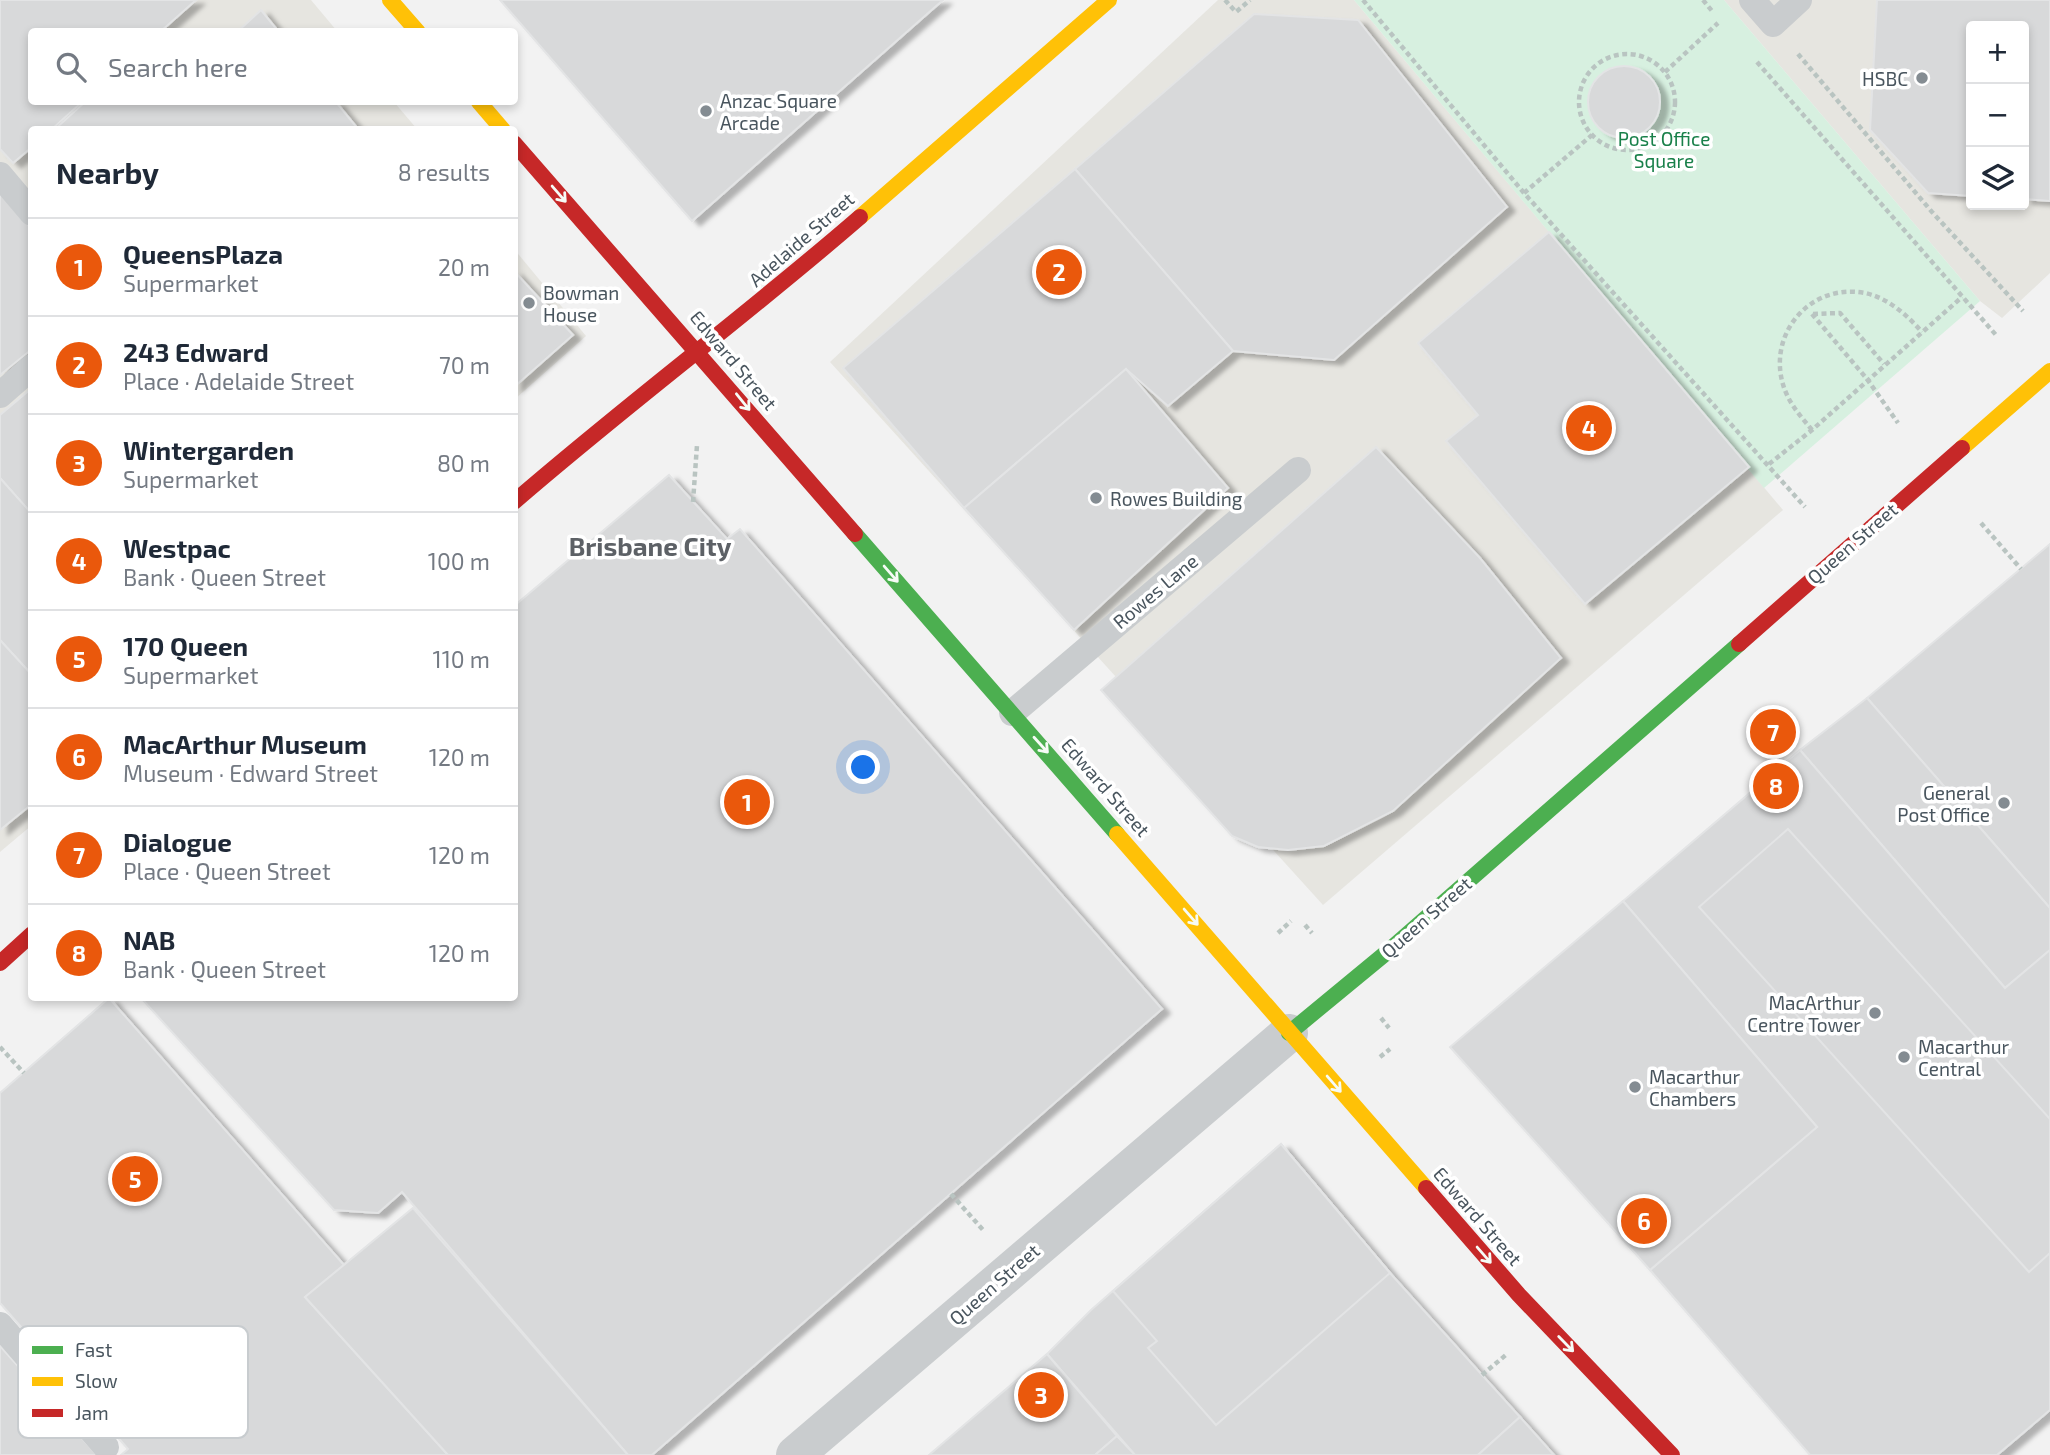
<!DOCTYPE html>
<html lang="en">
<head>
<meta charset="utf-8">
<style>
  :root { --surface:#fff; --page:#f6f6f7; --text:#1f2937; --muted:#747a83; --line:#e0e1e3; --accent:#ea580c }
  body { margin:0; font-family:"Exo 2",sans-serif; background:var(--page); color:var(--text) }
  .controls { position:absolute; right:21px; top:21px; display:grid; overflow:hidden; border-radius:7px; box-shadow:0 4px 10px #0003 }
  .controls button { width:63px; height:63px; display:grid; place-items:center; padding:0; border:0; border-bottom:2px solid var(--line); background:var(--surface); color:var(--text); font:35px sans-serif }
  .you { position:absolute; left:864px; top:768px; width:24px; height:24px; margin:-18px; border:5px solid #fff; border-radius:50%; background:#1a73e8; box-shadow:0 0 0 10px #1a73e833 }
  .badge { display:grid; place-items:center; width:46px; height:46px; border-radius:50%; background:var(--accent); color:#fff; font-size:23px; font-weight:700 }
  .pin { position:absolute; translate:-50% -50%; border:4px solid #fff; box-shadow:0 2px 7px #0006 }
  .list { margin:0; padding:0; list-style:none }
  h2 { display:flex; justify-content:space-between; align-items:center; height:91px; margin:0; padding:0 28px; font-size:30px }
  h2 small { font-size:23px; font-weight:400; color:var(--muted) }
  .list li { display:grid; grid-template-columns:46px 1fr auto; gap:21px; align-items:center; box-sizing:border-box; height:98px; padding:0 28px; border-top:2px solid var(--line) }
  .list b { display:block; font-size:26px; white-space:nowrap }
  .list p { margin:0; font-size:23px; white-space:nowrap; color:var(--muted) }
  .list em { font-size:23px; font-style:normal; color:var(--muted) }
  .icon { flex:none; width:38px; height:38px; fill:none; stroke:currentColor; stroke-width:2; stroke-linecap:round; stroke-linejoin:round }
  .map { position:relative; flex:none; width:2050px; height:1455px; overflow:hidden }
  .search { position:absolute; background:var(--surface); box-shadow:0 4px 10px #0003; left:28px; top:28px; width:490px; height:77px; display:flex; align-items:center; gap:18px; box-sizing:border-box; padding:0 24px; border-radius:7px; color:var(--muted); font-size:26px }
  .panel { position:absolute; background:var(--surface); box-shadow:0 4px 10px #0003; left:28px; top:126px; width:490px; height:875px; border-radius:7px }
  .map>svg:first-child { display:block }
  .commercial { fill:#e6e5e0; fill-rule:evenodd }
  .green { fill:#d7f0e0 }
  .building { fill:#d8d9da; stroke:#e3e4e5; stroke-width:2; filter:url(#shadow) }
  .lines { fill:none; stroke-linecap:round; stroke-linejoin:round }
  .path { stroke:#b9c4c1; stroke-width:4.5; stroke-dasharray:5 3.5; stroke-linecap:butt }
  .lane { stroke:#c9ccce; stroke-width:26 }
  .street { stroke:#c9ccce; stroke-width:38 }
  .fast { stroke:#4caf50; stroke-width:16 }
  .slow { stroke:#ffc107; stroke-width:16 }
  .jam { stroke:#c62828; stroke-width:16 }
  .oneway { stroke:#f6fbf6 }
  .poi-dot { fill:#848c92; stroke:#fff; stroke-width:2.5 }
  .labels { text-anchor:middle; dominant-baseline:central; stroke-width:7; stroke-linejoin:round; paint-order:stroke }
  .poi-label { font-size:19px; fill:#49555e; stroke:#fff; text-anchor:start }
  .park-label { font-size:19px; fill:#19804a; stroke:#fff }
  .street-label { font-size:19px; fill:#49555e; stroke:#fff }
  .district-label { font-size:26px; font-weight:bold; fill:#5d6166; stroke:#fff }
  .key { fill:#fff; stroke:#c8cccf; stroke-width:2 }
  .key-label { font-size:19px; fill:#49555e }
</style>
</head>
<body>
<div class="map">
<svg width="2050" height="1455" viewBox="0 0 2050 1455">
  <defs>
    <filter id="shadow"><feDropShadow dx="8" dy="4.5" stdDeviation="2" flood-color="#0004"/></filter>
  </defs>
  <rect width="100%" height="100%" fill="#f2f2f2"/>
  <!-- commercial -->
  <g class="commercial">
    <path d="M 0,0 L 311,0 L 337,31 L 32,32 L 32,102 L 394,102 L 417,129 L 32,130 L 32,825 L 0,852 Z"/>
    <path d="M 1218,0 L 1354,0 L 1783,510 L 1323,905 L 830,362 Z"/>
    <path d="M 1724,0 L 2050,0 L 2050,273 L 2002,318 L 1980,301 ZM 1971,26 L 2024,26 L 2024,205 L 1971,205 Z"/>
    <path d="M 514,249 L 586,336 L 515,399 L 514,399 Z"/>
  </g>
  <!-- green -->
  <path class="green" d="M 1354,0 L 1724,0 L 1980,301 L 1764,488 Z"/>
  <!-- building -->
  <g class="building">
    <path d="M 0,0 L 196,0 L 160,32 L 32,32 L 32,102 L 82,102 L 51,130 L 32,130 L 32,147 L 13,163 L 0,149 Z"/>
    <path d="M 500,0 L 943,0 L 692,221 Z"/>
    <path d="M 1877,0 L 2050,0 L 2050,201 L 2024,199 L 2024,26 L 1971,26 L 1971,196 L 1928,193 L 1870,130 Z"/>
    <path d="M 261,10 L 279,32 L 237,32 Z"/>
    <path d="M 1254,14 L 1358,20 L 1507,207 L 1334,360 L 1233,351 L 1075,169 Z"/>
    <circle cx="1624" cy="102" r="36"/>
    <path d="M 85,102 L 336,102 L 359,130 L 54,130 Z"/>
    <path d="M 1075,169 L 1233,351 L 1168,406 L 1126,369 L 964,508 L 843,368 Z"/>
    <path d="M 0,191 L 32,229 L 32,349 L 0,375 Z"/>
    <path d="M 1549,232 L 1749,467 L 1585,604 L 1446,441 L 1478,415 L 1418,343 Z"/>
    <path d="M 514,271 L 573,335 L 514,387 Z"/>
    <path d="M 1126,369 L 1228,488 L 1074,630 L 964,508 Z"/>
    <path d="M 32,388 L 32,514 L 0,478 L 0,415 Z"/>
    <path d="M 1376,447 L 1480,558 L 1561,658 L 1393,811 L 1324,846 L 1288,850 L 1258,847 L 1232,836 L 1101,690 Z"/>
    <path d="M 669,475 L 727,539 L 740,529 L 1162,1009 L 652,1455 L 628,1455 L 402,1192 L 378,1213 L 334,1210 L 141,998 L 514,998 L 514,606 Z"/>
    <path d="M 0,478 L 32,514 L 32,675 L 0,640 Z"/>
    <path d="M 2050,544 L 2050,908 L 1867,698 Z"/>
    <path d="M 0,640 L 32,675 L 32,804 L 0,830 Z"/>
    <path d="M 1867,698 L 2050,908 L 2050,950 L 2005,988 L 1800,750 Z"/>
    <path d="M 1800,750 L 2005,988 L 2050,950 L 2050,1410 L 1997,1455 L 1810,1455 L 1650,1270 L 1817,1127 L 1623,901 Z"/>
    <path d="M 1788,829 L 2050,1119 L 2050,1253 L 2029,1272 L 1699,907 Z"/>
    <path d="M 1623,901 L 1817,1127 L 1650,1270 L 1450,1047 Z"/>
    <path d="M 109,998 L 344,1265 L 305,1297 L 448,1455 L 121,1455 L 128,1449 L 0,1303 L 0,1093 Z"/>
    <path d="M 1281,1144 L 1390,1273 L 1520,1417 L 1478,1455 L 1135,1455 L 1047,1354 L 1091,1310 Z"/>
    <path d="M 1281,1144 L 1390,1273 L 1216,1425 L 1148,1348 L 1157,1341 L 1113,1291 Z"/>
    <path d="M 413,1208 L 628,1455 L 448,1455 L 305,1297 Z"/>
    <path d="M 0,1346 L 97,1455 L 0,1455 Z"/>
    <path d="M 1047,1354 L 1117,1436 L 1095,1455 L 929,1455 Z"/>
    <path d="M 1520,1417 L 1554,1455 L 1478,1455 Z"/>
    <path d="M 1117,1436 L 1135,1455 L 1095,1455 Z"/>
  </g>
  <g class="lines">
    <!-- path -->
    <g class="path">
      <path d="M 1225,0 L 1236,12 L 1250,0"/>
      <path d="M 1363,0 L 1524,193 L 1805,507"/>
      <path d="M 1703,0 L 1712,11"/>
      <path d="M 1798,54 L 1932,212 L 2023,311"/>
      <circle cx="1627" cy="102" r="48"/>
      <path d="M 1757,62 L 1996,335"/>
      <path d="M 1665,72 L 1718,23"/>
      <path d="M 1524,193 L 1592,135"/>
      <path d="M 1812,314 L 1867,379 L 1898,423"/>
      <path d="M 1813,314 L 1840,313 L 1884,364"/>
      <path d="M 1812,430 C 1803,419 1793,408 1787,395 C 1762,341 1806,282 1865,293 C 1888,298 1907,315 1922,332"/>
      <path d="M 1769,464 L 1812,430 L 1962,297"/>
      <path d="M 693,502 L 697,445"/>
      <path d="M 1981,523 L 2021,569"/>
      <path d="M 1305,925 L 1312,933"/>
      <path d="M 1278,933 L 1291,921"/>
      <path d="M 1381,1018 L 1389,1028"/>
      <path d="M 0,1047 L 24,1073"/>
      <path d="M 1380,1057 L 1390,1049"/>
      <path d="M 951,1194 L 984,1231"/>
      <path d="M 1482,1375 L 1507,1354"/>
    </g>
    <!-- lane -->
    <g class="lane">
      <path d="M 1752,0 L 1773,24 L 1799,0"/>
      <path d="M 0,175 L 32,213"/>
      <path d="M 0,395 L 32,367"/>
      <path d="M 1012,713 L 1298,470"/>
      <path d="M 0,1325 L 106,1447"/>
    </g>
    <!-- street -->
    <path class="street" d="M 795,1455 L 1289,1033"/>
    <!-- fast -->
    <g class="fast">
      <path d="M 855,534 L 1117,834"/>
      <path d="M 1289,1033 L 1386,953 L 1739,644"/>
    </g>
    <!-- slow -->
    <g class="slow">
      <path d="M 390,0 L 418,32"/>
      <path d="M 479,102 L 503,130"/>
      <path d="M 860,217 L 1109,0"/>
      <path d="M 1962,448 L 2050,371"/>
      <path d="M 1117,834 L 1426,1188"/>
    </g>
    <!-- jam -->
    <g class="jam">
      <path d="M 514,143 L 855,534"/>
      <path d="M 514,502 C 627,404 747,315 860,217"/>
      <path d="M 1739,644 L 1962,448"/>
      <path d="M 0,963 L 32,934"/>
      <path d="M 1426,1188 L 1519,1295 L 1672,1455"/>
    </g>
  </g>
  <!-- one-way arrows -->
  <defs><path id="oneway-shaft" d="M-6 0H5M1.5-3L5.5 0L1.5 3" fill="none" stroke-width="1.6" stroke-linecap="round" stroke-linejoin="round" transform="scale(1.75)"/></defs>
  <g class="oneway">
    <use href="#oneway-shaft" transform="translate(559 194) rotate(49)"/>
    <use href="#oneway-shaft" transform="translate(743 402) rotate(51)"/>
    <use href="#oneway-shaft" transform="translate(891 574) rotate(49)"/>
    <use href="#oneway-shaft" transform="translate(1041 745) rotate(48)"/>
    <use href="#oneway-shaft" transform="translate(1191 917) rotate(49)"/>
    <use href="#oneway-shaft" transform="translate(1334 1084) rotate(49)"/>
    <use href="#oneway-shaft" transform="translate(1484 1255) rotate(49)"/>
    <use href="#oneway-shaft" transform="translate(1566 1344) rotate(46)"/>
  </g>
  <!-- markers -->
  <g class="poi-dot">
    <circle cx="1922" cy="78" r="7"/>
    <circle cx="706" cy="111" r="7"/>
    <circle cx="529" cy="303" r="7"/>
    <circle cx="1096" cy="498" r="7"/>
    <circle cx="2004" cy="803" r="7"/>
    <circle cx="1875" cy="1013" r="7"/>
    <circle cx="1904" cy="1057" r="7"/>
    <circle cx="1635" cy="1087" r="7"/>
  </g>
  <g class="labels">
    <!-- poi labels -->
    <g class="poi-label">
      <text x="1908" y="78" text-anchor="end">HSBC</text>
      <text x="720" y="100">Anzac Square<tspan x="720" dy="22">Arcade</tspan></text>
      <text x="543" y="292">Bowman<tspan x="543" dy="22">House</tspan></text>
      <text x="1110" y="498">Rowes Building</text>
      <text x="1990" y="792" text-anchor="end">General<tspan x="1990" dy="22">Post Office</tspan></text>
      <text x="1861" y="1002" text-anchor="end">MacArthur<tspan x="1861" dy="22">Centre Tower</tspan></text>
      <text x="1918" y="1046">Macarthur<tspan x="1918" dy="22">Central</tspan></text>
      <text x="1649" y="1076">Macarthur<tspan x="1649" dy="22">Chambers</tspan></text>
    </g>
    <!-- park labels -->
    <g class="park-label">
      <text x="1664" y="138">Post Office<tspan x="1664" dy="22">Square</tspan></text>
    </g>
    <!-- street labels -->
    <g class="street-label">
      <text transform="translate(801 239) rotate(-41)">Adelaide Street</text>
      <text transform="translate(734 360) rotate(50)">Edward Street</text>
      <text transform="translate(1852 543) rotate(-41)">Queen Street</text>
      <text transform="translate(1155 591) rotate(-40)">Rowes Lane</text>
      <text transform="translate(1106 787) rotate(49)">Edward Street</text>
      <text transform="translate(1426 917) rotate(-41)">Queen Street</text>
      <text transform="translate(1478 1216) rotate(49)">Edward Street</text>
      <text transform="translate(994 1284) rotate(-41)">Queen Street</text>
    </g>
    <!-- district labels -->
    <g class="district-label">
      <text x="650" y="545">Brisbane City</text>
    </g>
  </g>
  <!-- legend -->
  <rect x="18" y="1326" width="230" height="112" rx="10" class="key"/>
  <rect x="32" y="1346" width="31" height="8" fill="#4caf50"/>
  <rect x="32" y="1377" width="31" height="9" fill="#ffc107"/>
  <rect x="32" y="1409" width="31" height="8" fill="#c62828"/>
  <g class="key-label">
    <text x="75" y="1357">Fast</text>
    <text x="75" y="1388">Slow</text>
    <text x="75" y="1420">Jam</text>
  </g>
</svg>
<div class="controls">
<button>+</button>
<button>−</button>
<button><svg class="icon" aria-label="layers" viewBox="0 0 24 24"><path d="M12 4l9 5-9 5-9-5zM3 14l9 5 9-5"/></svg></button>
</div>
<div class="you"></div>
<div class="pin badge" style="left:747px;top:802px">1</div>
<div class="pin badge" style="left:1059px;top:272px">2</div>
<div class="pin badge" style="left:1041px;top:1395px">3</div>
<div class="pin badge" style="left:1589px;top:428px">4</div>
<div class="pin badge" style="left:135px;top:1179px">5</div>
<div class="pin badge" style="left:1644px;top:1221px">6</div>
<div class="pin badge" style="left:1773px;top:732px">7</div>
<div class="pin badge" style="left:1776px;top:786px">8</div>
<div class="search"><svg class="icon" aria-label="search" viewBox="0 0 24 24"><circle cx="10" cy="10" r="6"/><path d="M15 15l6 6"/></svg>Search here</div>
<section class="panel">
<h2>Nearby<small>8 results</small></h2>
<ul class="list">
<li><span class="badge">1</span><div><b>QueensPlaza</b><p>Supermarket</p></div><em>20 m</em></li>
<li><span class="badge">2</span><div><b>243 Edward</b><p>Place · Adelaide Street</p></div><em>70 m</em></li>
<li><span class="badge">3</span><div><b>Wintergarden</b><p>Supermarket</p></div><em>80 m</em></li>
<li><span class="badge">4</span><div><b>Westpac</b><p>Bank · Queen Street</p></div><em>100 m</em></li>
<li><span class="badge">5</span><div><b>170 Queen</b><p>Supermarket</p></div><em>110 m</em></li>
<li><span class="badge">6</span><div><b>MacArthur Museum</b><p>Museum · Edward Street</p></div><em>120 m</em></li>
<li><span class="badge">7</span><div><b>Dialogue</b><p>Place · Queen Street</p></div><em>120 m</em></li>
<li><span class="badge">8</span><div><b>NAB</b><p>Bank · Queen Street</p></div><em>120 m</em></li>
</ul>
</section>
</div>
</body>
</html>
